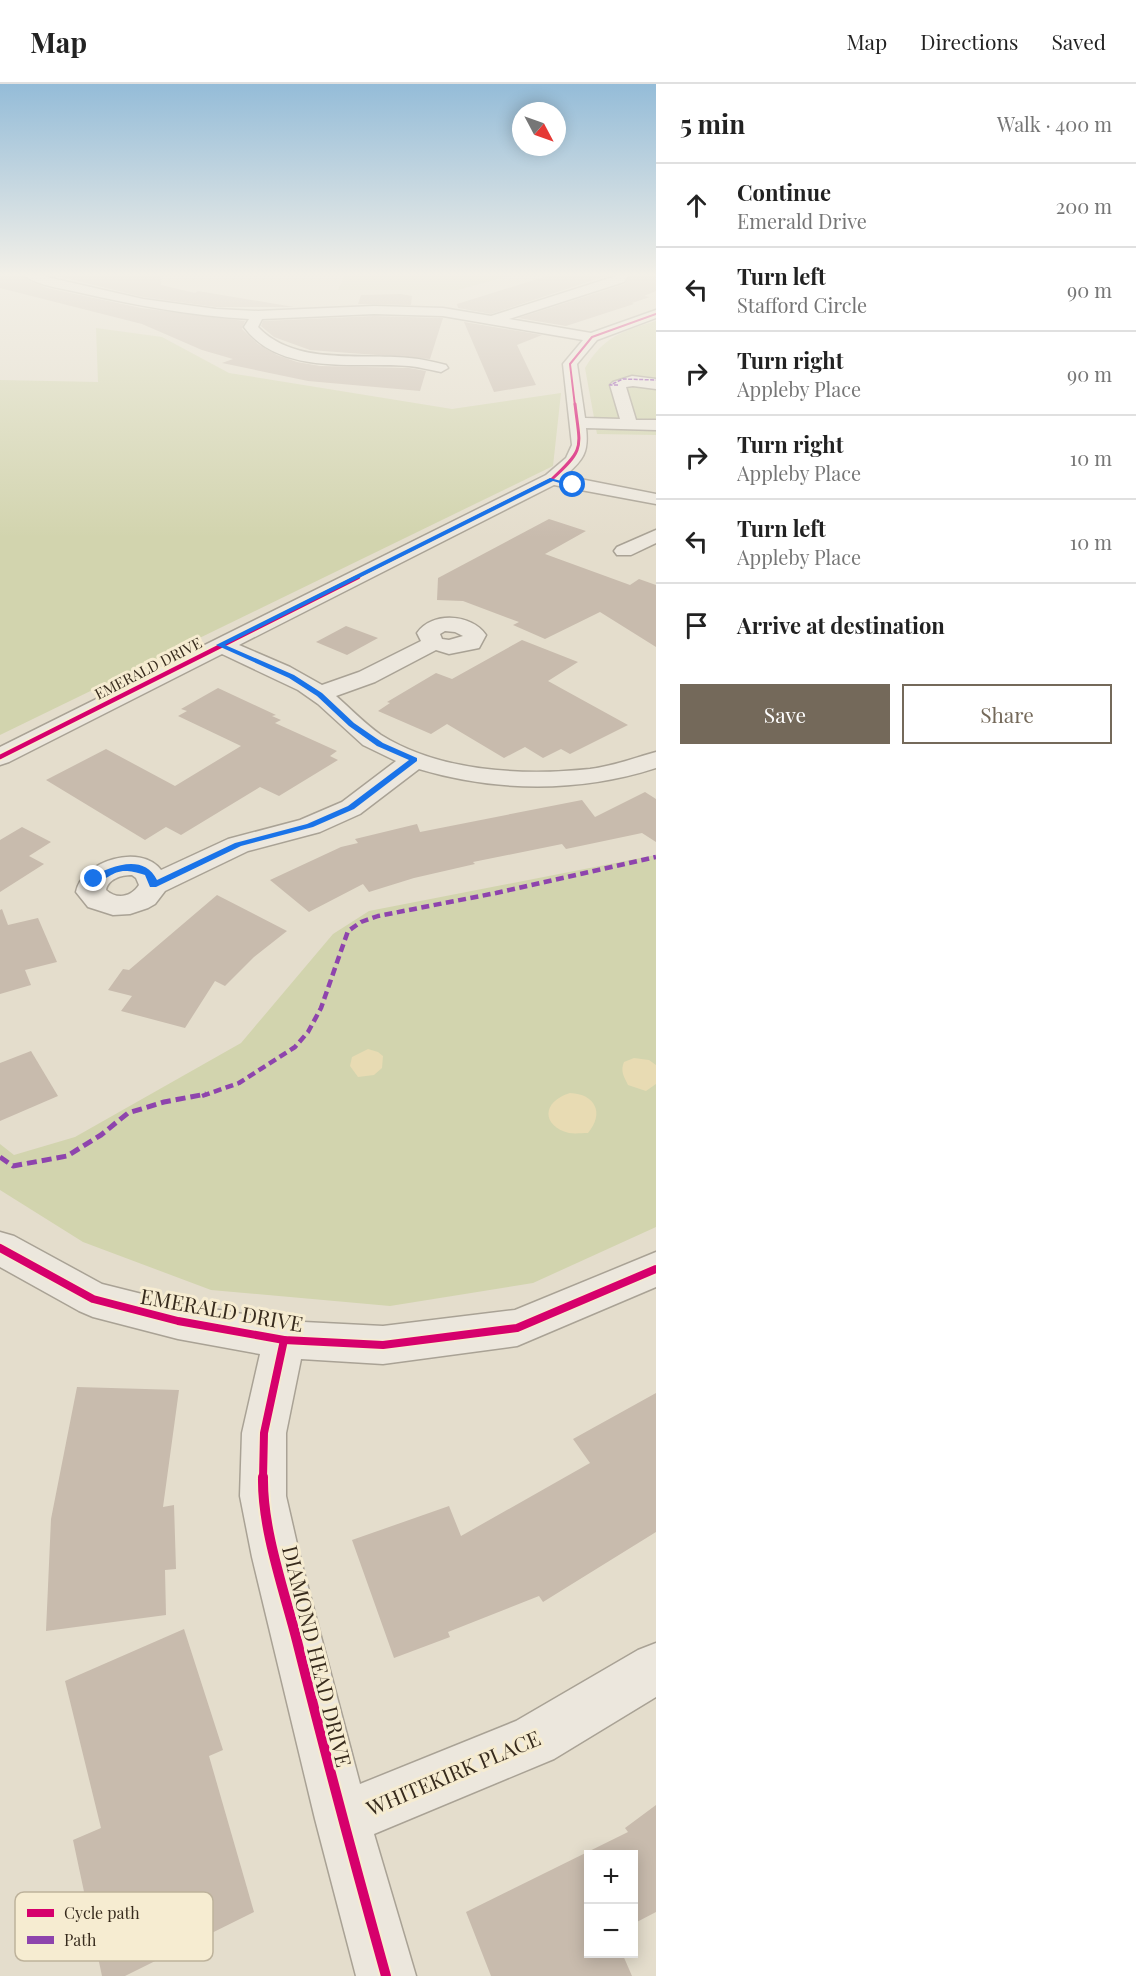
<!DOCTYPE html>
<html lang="en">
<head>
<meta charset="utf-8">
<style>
  :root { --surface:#fff; --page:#f2f2f2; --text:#222; --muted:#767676; --line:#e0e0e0; --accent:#74695a }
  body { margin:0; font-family:"Playfair Display",serif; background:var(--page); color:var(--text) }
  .controls { position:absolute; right:18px; bottom:18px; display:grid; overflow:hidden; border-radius:0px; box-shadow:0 3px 15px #0003 }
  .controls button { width:54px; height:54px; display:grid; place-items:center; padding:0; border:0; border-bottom:2px solid var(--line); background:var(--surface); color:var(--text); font:30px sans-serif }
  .compass { position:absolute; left:512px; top:18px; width:54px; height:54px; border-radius:50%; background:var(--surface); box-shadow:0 3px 15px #0003; rotate:131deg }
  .stop { position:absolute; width:18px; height:18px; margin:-14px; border:4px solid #1a73e8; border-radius:50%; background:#fff }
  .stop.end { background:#1a73e8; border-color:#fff; box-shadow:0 2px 6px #0008 }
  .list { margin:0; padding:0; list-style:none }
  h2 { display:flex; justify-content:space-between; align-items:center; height:78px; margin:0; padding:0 24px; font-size:26px }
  h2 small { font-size:20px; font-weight:400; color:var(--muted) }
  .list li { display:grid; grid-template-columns:39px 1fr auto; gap:18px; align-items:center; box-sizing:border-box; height:84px; padding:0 24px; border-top:2px solid var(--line) }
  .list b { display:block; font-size:22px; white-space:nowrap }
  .list p { margin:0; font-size:20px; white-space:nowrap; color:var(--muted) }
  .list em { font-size:20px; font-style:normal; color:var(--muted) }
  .actions { display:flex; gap:12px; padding:18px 24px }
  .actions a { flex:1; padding:14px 0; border:2px solid var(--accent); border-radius:0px; text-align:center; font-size:21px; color:var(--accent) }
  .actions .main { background:var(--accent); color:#fff }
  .icon { flex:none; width:33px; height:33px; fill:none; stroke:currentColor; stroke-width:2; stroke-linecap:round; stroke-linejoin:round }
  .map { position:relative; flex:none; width:656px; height:1892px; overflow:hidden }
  header { display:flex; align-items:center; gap:36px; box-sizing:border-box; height:84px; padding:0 30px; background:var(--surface); border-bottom:2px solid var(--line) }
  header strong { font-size:28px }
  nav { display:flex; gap:33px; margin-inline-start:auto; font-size:21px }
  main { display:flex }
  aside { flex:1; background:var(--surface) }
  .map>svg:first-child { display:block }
  .green { fill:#d2d4ae }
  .sand { fill:#e8dbb3 }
  .building { fill:#c8bbad }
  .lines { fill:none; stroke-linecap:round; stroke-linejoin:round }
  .minor-casing { stroke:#a9a295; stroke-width:3 }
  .minor { fill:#ece7dd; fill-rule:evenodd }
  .quiet-far2 { stroke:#8e44ad; stroke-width:1.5; stroke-dasharray:4 1.5; stroke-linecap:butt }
  .quiet-far1 { stroke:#8e44ad; stroke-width:4.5; stroke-dasharray:8 4.5; stroke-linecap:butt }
  .quiet { stroke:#8e44ad; stroke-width:5; stroke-dasharray:10 5; stroke-linecap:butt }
  .cycleway-far4-casing { stroke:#f6ecd1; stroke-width:4 }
  .cycleway-far3-casing { stroke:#f6ecd1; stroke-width:5 }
  .cycleway-far2-casing { stroke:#f6ecd1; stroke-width:8 }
  .cycleway-far1-casing { stroke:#f6ecd1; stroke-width:11 }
  .cycleway-casing { stroke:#f6ecd1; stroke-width:14 }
  .cycleway-far4 { stroke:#d6006c; stroke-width:2 }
  .cycleway-far3 { stroke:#d6006c; stroke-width:3 }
  .cycleway-far2 { stroke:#d6006c; stroke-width:4.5 }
  .cycleway-far1 { stroke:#d6006c; stroke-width:8 }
  .cycleway { stroke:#d6006c; stroke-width:10 }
  .route { fill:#1a73e8 }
  .labels { text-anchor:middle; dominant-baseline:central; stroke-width:6; stroke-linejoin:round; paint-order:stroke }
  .far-street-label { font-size:15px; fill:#372b1d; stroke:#f6ecd1 }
  .near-street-label { font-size:21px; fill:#372b1d; stroke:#f6ecd1 }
  .key { fill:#f6ecd1; stroke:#bdb29b; stroke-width:1.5 }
  .key-label { font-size:16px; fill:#372b1d }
</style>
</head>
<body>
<header>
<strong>Map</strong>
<nav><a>Map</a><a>Directions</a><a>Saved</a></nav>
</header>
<main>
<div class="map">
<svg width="656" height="1892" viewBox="0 0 656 1892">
  <rect width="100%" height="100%" fill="#e4ddcc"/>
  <!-- green -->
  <g class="green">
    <path d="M 345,189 L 519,189 L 458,206 L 338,206 Z"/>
    <path d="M 656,237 L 656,351 L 597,350 L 585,284 C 604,252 623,247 656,237 Z"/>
    <path d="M 96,244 L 162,253 L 229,289 L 452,325 L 561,309 L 553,382 L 0,651 L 0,296 L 98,298 Z"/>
    <path d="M 656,771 L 656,1143 L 533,1199 L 390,1222 L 211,1206 L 83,1158 L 0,1106 L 0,1060 L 14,1071 L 75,1053 L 241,959 L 333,850 L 369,827 Z"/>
  </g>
  <!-- sand -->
  <g class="sand">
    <path d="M 368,965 L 378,968 L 383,972 L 382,984 L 374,991 L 358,993 L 350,982 L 352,973 Z"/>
    <path d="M 634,974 L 649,976 L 656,981 L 656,1000 L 646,1007 L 628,1001 C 624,993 620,987 624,978 Z"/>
    <path d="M 570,1009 C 595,1010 605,1029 588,1049 C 582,1049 575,1050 569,1049 C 542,1042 541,1018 570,1009 Z"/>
  </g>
  <!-- building -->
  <g class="building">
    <path d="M 0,189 L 19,189 L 32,198 L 47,204 L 141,224 L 245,237 L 242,245 L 258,260 L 277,271 L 297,278 L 320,282 L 409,284 L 426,287 L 420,307 L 308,297 L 222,279 L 233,275 L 202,266 L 142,240 L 0,204 Z"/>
    <path d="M 45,189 L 160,189 L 161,201 L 195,209 L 198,207 L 294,223 L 216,223 L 143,213 Z"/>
    <path d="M 557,189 L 615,189 L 491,230 L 458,224 L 457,220 Z"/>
    <path d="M 632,189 L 656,189 L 656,207 L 644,212 L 650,213 L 632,219 L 634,220 L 566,242 L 518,234 L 625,200 Z"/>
    <path d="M 401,210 L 412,212 L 411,221 L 358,220 L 361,211 Z"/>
    <path d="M 374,232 L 443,234 L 430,275 L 310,266 L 274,253 L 261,242 L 263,237 Z"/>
    <path d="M 464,238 L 542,251 L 517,261 L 536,301 L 494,308 Z"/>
    <path d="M 549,435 L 586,447 L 545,470 L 630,501 L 639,495 L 656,501 L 656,563 L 600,528 L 545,555 L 513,541 L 519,538 L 463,517 L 437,516 L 438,494 Z"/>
    <path d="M 346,542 L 378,554 L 347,571 L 316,558 Z"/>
    <path d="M 522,556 L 578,578 L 548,597 L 628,641 L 570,670 L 561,665 L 543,674 L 525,663 L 504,674 L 447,640 L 431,650 L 378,627 L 390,619 L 387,618 L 436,589 L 452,595 Z"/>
    <path d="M 218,604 L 276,631 L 272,632 L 281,636 L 275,639 L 337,667 L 330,672 L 338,676 L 279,712 L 260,703 L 181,751 L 166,743 L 145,756 L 46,696 L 106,665 L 175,702 L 241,662 L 178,632 L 187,627 L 181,625 Z"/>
    <path d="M 645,708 L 656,715 L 656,758 L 642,749 L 566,765 L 562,760 L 473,778 L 475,780 L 414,794 L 369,808 L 363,800 L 309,828 L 270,796 L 341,763 L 358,759 L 355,755 L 417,740 L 420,748 L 582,716 L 595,733 Z"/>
    <path d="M 22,743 L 51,758 L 29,772 L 44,780 L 0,808 L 0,756 Z"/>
    <path d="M 217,811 L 287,847 L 254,873 L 225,902 L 215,897 L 185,944 L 121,927 L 132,912 L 108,906 L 123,885 L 129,886 Z"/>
    <path d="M 2,825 L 8,841 L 38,834 L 57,878 L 25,886 L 31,901 L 0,910 L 0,826 Z"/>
    <path d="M 31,967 L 58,1012 L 0,1037 L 0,979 Z"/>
    <path d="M 77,1303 L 179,1306 L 163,1423 L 174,1421 L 176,1485 L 165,1486 L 166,1531 L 46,1547 L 51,1435 Z"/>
    <path d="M 656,1309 L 656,1448 L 543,1518 L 539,1512 L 448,1548 L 450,1553 L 394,1574 L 352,1456 L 449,1422 L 461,1452 L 590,1379 L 573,1355 Z"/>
    <path d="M 184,1545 L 223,1666 L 209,1672 L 254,1828 L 125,1892 L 102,1892 L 73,1756 L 101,1744 L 65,1597 Z"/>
    <path d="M 656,1721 L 656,1828 L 633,1840 L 633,1770 L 588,1770 L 588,1869 L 622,1869 L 632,1892 L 491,1892 L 466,1828 L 628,1748 L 625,1744 Z"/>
  </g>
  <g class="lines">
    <!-- minor casing -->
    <g class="minor-casing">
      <g id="minor">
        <path d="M 21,189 L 38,189 L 51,194 L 143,215 L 216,225 L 258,227 L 374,222 L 443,224 L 491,232 L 616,192 L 618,189 L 630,189 L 624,198 L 509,235 L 591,249 L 656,226 L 656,234 L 597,256 L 577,280 L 585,334 L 620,335 L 610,301 L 613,298 L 632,292 L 656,295 L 656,305 L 633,302 L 626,303 L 636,336 L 656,336 L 656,346 L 586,344 C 589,369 583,376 565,392 L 656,410 L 656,420 L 554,401 L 239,561 L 290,583 L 322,601 L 359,588 L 421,557 L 417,549 C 432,527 472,530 486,551 L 479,564 L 449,570 L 436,566 L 375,598 L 336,612 C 351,625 365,640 381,651 C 440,688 523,692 590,685 C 613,682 634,674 656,668 L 656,684 C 579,709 496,708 419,685 L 360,730 L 320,748 L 248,767 L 165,807 L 155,820 L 148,824 L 130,830 L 113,831 L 88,823 L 76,808 C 82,777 141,759 161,786 L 228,755 L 300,736 L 342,718 L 396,677 L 363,661 L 318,620 L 298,606 L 222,570 L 9,678 L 0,681 L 0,663 L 546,391 L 566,374 L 572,361 L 563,280 L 583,256 L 443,232 L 374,230 L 262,235 L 258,243 C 295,282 360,269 409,274 C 422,275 434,278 446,281 L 448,284 L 441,288 C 430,286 420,283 409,282 C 356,278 280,292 244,243 L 249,235 C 191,232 134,221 77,208 C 60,204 34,201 21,189 ZM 445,547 L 455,548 L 463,552 L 449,556 L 442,555 L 440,550 ZM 132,791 L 136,794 L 139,801 C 131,813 117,816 106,806 C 108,795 121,791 132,791 Z"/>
        <path d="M 656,446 L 656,459 L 631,471 L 617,471 L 614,467 L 617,463 Z"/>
        <path d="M 0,1148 L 14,1152 L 102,1200 L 178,1219 L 284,1237 L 383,1242 L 515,1226 L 656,1168 L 656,1203 L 517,1262 L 383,1280 L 301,1275 L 286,1349 L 286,1412 L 300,1473 L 360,1700 L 516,1637 L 638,1566 L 656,1559 L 656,1613 L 554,1675 L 374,1750 L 416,1892 L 356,1892 L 315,1735 L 252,1473 L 240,1412 L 242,1349 L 260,1270 L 178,1255 L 93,1233 L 79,1227 L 0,1183 Z"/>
      </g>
    </g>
    <!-- minor -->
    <use href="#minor" class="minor"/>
    <!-- quiet-far2 -->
    <path class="quiet-far2" d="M 618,301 L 610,301 L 623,295 L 656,296"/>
    <!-- quiet-far1 -->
    <path class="quiet-far1" d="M 202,1012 L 239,999 L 295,963 L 308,948 L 321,924 L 348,847 L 361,838 L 378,832 L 496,809 L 656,773"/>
    <!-- quiet -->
    <path class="quiet" d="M 0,1073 L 13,1082 L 67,1072 L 101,1051 L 128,1029 L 164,1018 L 206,1010"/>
    <!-- cycleway-far4 casing -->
    <g class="cycleway-far4-casing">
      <path id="cycleway-far4" d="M 575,322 L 570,280 L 592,253 L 656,230"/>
    </g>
    <!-- cycleway-far3 casing -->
    <g class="cycleway-far3-casing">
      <path id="cycleway-far3" d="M 355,494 L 552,395 C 586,364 580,364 575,320"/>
    </g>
    <!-- cycleway-far2 casing -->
    <g class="cycleway-far2-casing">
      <path id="cycleway-far2" d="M 0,673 L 358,493"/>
    </g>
    <!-- cycleway-far1 casing -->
    <g class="cycleway-far1-casing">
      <g id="cycleway-far1">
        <path d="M 0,1164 L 93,1215 L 178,1237 L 284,1256 L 383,1261 L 517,1244 L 656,1185"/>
        <path d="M 263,1394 L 264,1349 L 284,1256"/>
      </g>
    </g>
    <!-- cycleway casing -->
    <g class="cycleway-casing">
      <path id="cycleway" d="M 263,1393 C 262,1445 284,1506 297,1557 C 325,1669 355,1781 386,1892"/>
    </g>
    <!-- cycleway-far4 -->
    <use href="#cycleway-far4" class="cycleway-far4"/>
    <!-- cycleway-far3 -->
    <use href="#cycleway-far3" class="cycleway-far3"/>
    <!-- cycleway-far2 -->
    <use href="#cycleway-far2" class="cycleway-far2"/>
    <!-- cycleway-far1 -->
    <use href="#cycleway-far1" class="cycleway-far1"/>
    <!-- cycleway -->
    <use href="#cycleway" class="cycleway"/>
  </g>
  <!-- sky -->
  <linearGradient id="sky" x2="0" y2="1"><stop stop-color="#94bcd8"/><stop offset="0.42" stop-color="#f3f0e8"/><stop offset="1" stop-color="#f3f0e8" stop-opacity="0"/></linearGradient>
  <rect width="656" height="454" fill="url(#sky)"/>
  <!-- route -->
  <path class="route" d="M 550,394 L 576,401 L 573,403 L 553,397 L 225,561 L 294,591 L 322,609 L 354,639 L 383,659 L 417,674 L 417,677 L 354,725 L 313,743 L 241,762 L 156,803 L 150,803 L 145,791 C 110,779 114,798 91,797 L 91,793 C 111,782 144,769 157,796 L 235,759 L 307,740 L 348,722 L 409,676 L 377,662 L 349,642 L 317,612 L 289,594 L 216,561 Z"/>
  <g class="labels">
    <!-- far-street labels -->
    <g class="far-street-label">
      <text transform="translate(148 584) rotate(-27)">EMERALD DRIVE</text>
    </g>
    <!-- near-street labels -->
    <g class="near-street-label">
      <text transform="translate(222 1225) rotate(10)">EMERALD DRIVE</text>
      <text transform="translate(318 1572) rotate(76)">DIAMOND HEAD DRIVE</text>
      <text transform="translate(453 1688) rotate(-23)">WHITEKIRK PLACE</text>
    </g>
  </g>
  <!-- legend -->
  <rect x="15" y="1808" width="198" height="69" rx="9" class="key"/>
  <rect x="27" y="1825" width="27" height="8" fill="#d6006c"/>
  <rect x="27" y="1852" width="27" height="8" fill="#8e44ad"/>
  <g class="key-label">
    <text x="64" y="1835">Cycle path</text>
    <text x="64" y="1862">Path</text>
  </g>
</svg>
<div class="controls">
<button>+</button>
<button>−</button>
</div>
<svg class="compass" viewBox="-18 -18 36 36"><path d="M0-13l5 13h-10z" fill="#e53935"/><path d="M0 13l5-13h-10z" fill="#767676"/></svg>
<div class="stop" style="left:573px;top:401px"></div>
<div class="stop end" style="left:94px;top:795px"></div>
</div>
<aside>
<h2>5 min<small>Walk · 400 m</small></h2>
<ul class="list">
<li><svg class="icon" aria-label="ahead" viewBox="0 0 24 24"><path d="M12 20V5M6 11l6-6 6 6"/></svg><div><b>Continue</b><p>Emerald Drive</p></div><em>200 m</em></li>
<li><svg class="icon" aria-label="left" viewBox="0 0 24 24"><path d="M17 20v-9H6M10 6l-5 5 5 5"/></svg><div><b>Turn left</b><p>Stafford Circle</p></div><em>90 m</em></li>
<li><svg class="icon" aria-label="right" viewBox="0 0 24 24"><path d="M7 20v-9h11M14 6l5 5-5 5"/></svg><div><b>Turn right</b><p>Appleby Place</p></div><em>90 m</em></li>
<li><svg class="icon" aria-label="right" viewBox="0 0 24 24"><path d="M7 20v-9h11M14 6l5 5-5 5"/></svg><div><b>Turn right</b><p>Appleby Place</p></div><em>10 m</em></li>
<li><svg class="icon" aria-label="left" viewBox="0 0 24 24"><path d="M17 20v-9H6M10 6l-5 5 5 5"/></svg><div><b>Turn left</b><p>Appleby Place</p></div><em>10 m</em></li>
<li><svg class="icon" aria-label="arrive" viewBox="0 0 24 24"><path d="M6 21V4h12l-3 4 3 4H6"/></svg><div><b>Arrive at destination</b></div></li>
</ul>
<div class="actions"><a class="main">Save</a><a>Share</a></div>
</aside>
</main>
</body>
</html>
